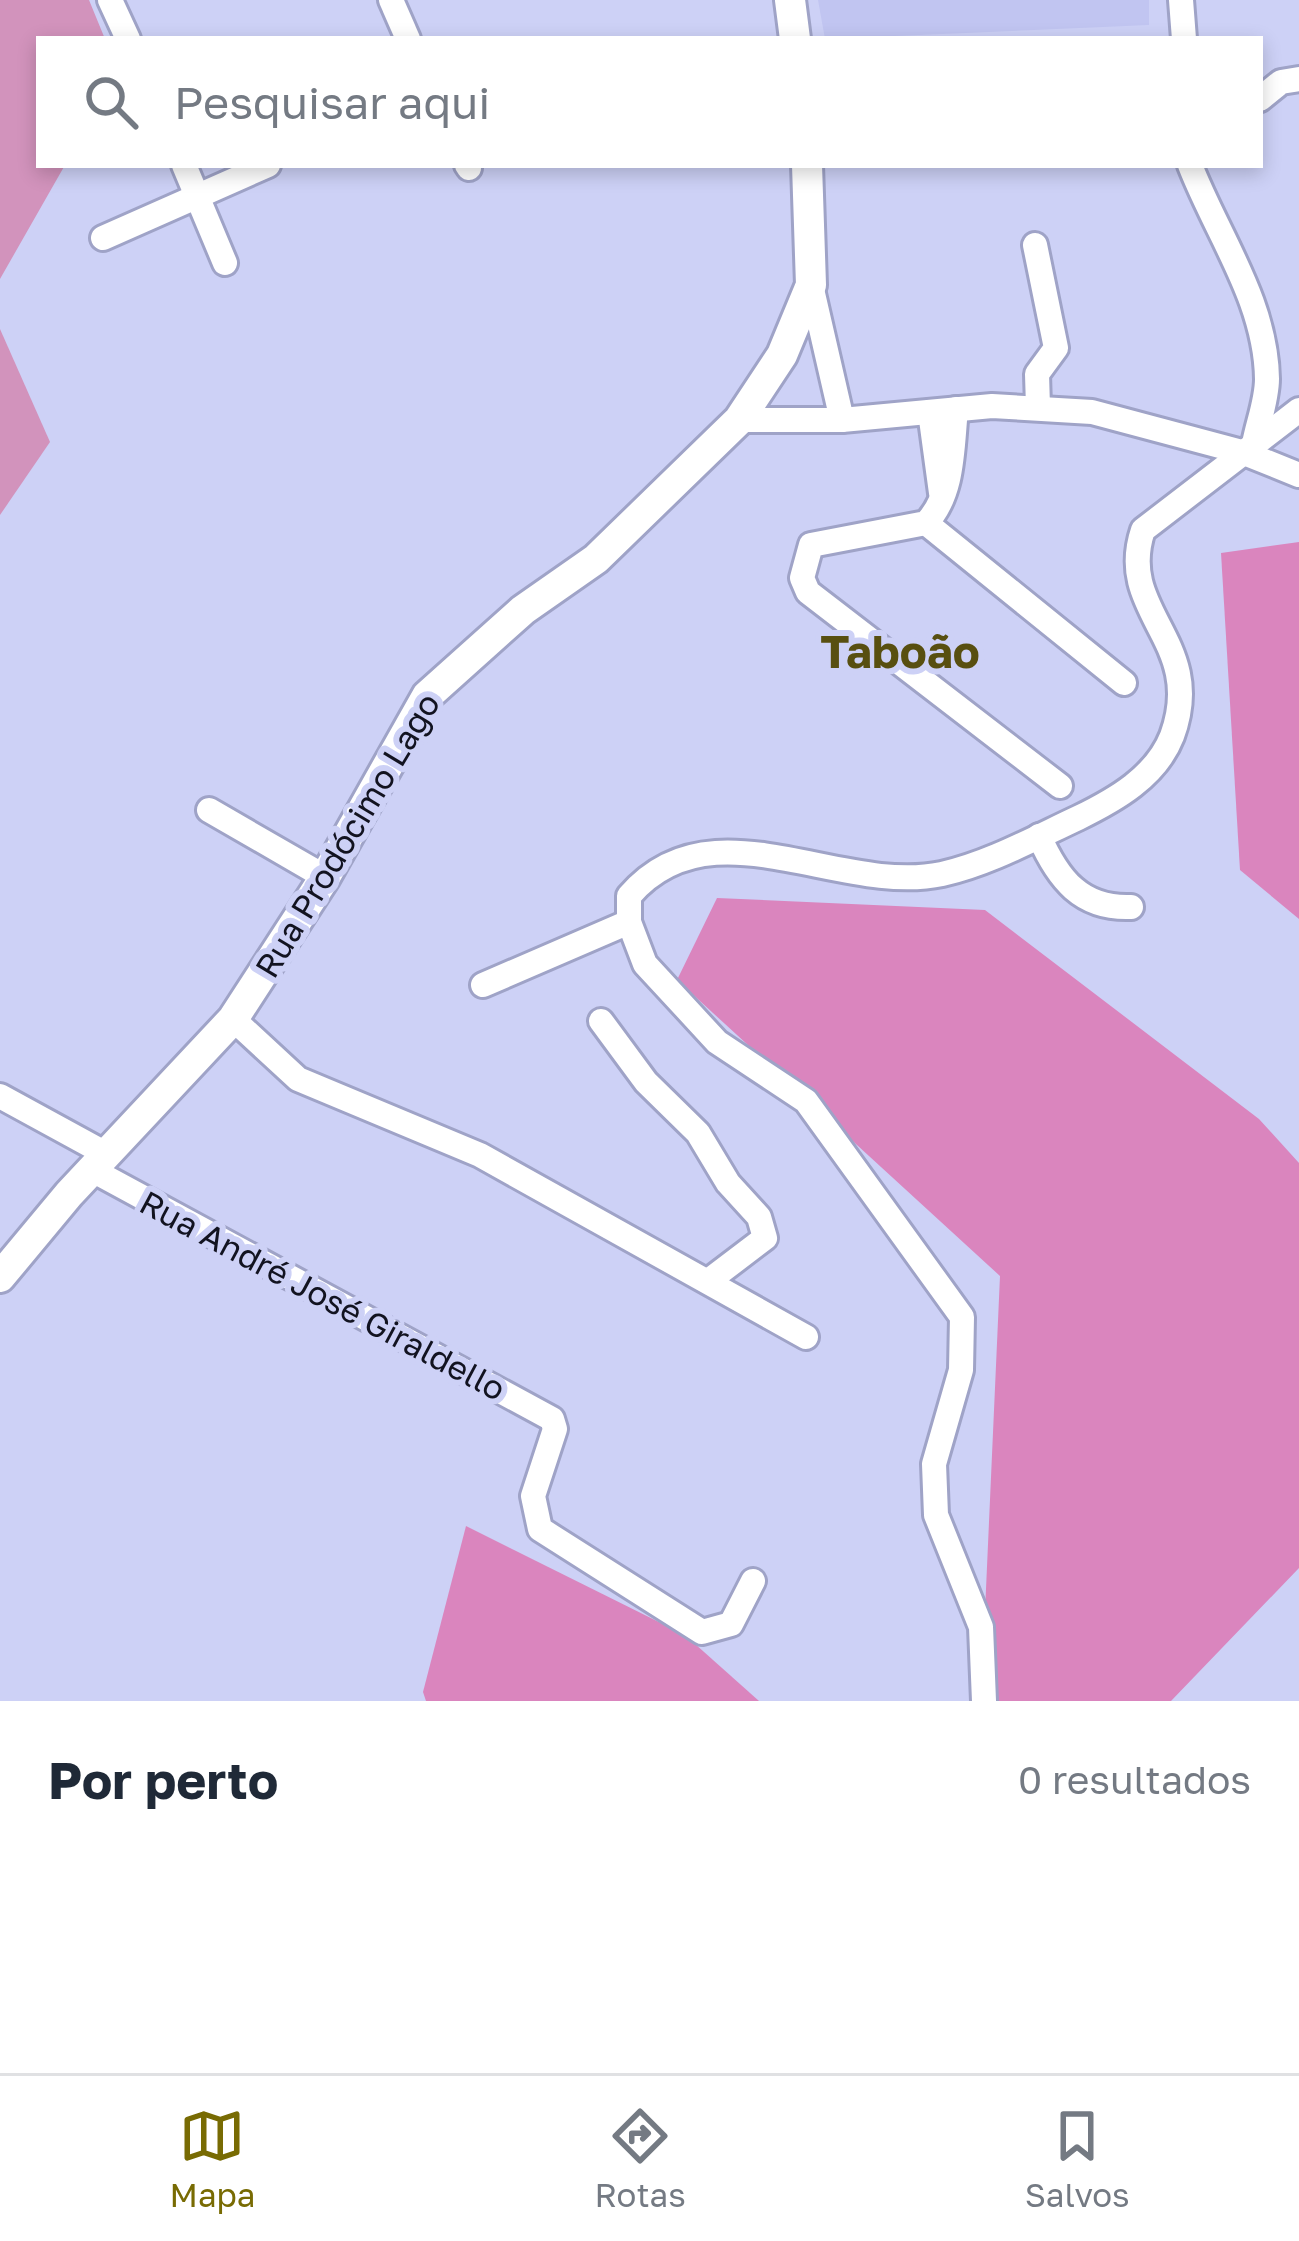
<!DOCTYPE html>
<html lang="pt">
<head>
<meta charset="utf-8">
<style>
  :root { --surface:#fff; --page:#f6f6f7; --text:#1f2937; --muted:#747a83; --line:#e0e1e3; --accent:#786b03 }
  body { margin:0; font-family:"Golos Text",sans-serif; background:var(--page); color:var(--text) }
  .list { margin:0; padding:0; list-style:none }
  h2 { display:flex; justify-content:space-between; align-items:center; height:156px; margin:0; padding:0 48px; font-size:51px }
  h2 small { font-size:39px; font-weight:400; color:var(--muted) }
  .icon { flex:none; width:66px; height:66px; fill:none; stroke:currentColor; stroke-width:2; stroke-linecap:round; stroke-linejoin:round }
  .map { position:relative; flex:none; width:1299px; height:1701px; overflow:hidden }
  .search { position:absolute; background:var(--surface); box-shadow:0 6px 18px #0003; left:36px; right:36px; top:36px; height:132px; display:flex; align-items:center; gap:30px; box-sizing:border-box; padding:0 42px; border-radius:0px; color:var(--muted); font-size:45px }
  .sheet { height:372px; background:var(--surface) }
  nav { display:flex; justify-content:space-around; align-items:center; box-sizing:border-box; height:168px; border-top:3px solid var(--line); background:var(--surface); font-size:33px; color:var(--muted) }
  nav a { display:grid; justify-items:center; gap:6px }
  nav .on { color:var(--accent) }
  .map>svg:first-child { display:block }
  .built { fill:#c1c5f1 }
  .green { fill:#d293bc }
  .forest { fill:#da85be }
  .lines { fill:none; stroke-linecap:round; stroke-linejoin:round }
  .minor-casing { stroke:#9fa3c7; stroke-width:30 }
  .major-casing { stroke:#9fa3c7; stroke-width:36 }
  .minor { stroke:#fff; stroke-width:24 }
  .major { stroke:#fff; stroke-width:30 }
  .labels { text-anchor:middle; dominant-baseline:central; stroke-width:12; stroke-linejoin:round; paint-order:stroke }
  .street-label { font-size:33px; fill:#121320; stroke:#cdd1f6 }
  .district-label { font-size:45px; font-weight:bold; fill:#584f10; stroke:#cdd1f6 }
</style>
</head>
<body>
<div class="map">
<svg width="1299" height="1701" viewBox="0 0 1299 1701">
  <rect width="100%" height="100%" fill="#cdd1f6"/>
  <!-- built -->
  <path class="built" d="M 818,0 L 1149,0 L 1149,25 L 825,39 Z"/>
  <!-- green -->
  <g class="green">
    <path d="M 0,0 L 89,0 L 105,39 L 39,39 L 39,165 L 65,165 L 0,279 Z"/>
    <path d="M 0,329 L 50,442 L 0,515 Z"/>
  </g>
  <!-- forest -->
  <g class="forest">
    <path d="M 1299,542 L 1299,919 L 1240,870 L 1221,553 Z"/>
    <path d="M 717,898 L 985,910 L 1259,1119 L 1299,1163 L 1299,1568 L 1171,1701 L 981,1701 L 1000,1276 L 677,980 Z"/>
    <path d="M 466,1526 L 685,1635 L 759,1701 L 426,1701 L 423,1692 Z"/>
  </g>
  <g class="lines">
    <!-- minor casing -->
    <g class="minor-casing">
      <g id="minor">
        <path d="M 110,0 L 128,39"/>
        <path d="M 391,0 L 408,39"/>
        <path d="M 1181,0 L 1184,39"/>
        <path d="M 1260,99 L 1281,82 L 1299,79"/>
        <path d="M 184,165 L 225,263"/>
        <path d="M 467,165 L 469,168"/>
        <path d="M 1190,165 C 1217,235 1266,301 1267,379 C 1267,400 1258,423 1254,444"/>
        <path d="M 103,238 L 268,165"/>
        <path d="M 1035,245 L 1056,348 L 1037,374 L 1038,407"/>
        <path d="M 811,285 L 842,420"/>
        <path d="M 956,409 C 952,447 954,494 926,523 L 811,545 L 802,578 L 808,592 L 1060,786"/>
        <path d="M 930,412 L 941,493"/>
        <path d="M 739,420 L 842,420 L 992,406 L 1092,412 L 1242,452 L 1299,475"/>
        <path d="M 926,523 L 1124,683"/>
        <path d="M 209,810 L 325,877"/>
        <path d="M 1039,836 C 1058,879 1081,909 1131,907"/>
        <path d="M 483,985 L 629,922"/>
        <path d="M 233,1019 L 298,1079 L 480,1155 L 806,1337"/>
        <path d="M 601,1021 L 646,1082 L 698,1133 L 728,1183 L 759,1217 L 765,1238 L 711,1279"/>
        <path d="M 0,1096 L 108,1155"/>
        <path d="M 94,1171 L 552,1419 L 555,1429 L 533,1496 L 540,1529 L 702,1632 L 731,1624 L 753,1581"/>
        <path d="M 984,1701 L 981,1627 L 936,1515 L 934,1464 L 961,1370 L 962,1317 L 806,1101 L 717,1042 L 645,964 L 629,922 L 629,896 C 711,800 838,896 942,874 C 988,864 1035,838 1078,818 C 1115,800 1156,777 1172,736 C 1207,641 1115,613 1143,530 L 1299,410"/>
      </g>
    </g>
    <!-- major casing -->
    <g class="major-casing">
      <g id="major">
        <path d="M 790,0 L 795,39"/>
        <path d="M 0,1277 L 69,1194 L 233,1019 L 325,877 L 427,696 L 523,610 L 596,559 L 739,420 L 782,355 L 811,285 L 807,165"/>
      </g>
    </g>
    <!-- minor -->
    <use href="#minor" class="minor"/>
    <!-- major -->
    <use href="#major" class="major"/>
  </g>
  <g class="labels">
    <!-- street labels -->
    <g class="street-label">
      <text transform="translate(347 835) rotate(-59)">Rua Prodócimo Lago</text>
      <text transform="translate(323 1295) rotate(28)">Rua André José Giraldello</text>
    </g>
    <!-- district labels -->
    <g class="district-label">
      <text x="900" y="651">Taboão</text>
    </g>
  </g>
</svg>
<div class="search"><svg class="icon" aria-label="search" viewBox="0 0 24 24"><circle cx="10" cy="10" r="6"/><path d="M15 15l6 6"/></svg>Pesquisar aqui</div>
</div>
<section class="sheet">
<h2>Por perto<small>0 resultados</small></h2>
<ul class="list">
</ul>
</section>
<nav>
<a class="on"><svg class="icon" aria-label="map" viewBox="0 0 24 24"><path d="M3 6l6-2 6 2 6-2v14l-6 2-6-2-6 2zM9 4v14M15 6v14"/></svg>Mapa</a>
<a><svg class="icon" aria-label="directions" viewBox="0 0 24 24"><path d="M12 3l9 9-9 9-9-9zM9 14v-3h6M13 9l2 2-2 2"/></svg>Rotas</a>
<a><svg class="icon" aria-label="saved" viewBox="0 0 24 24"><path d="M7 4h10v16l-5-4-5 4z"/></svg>Salvos</a>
</nav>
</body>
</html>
